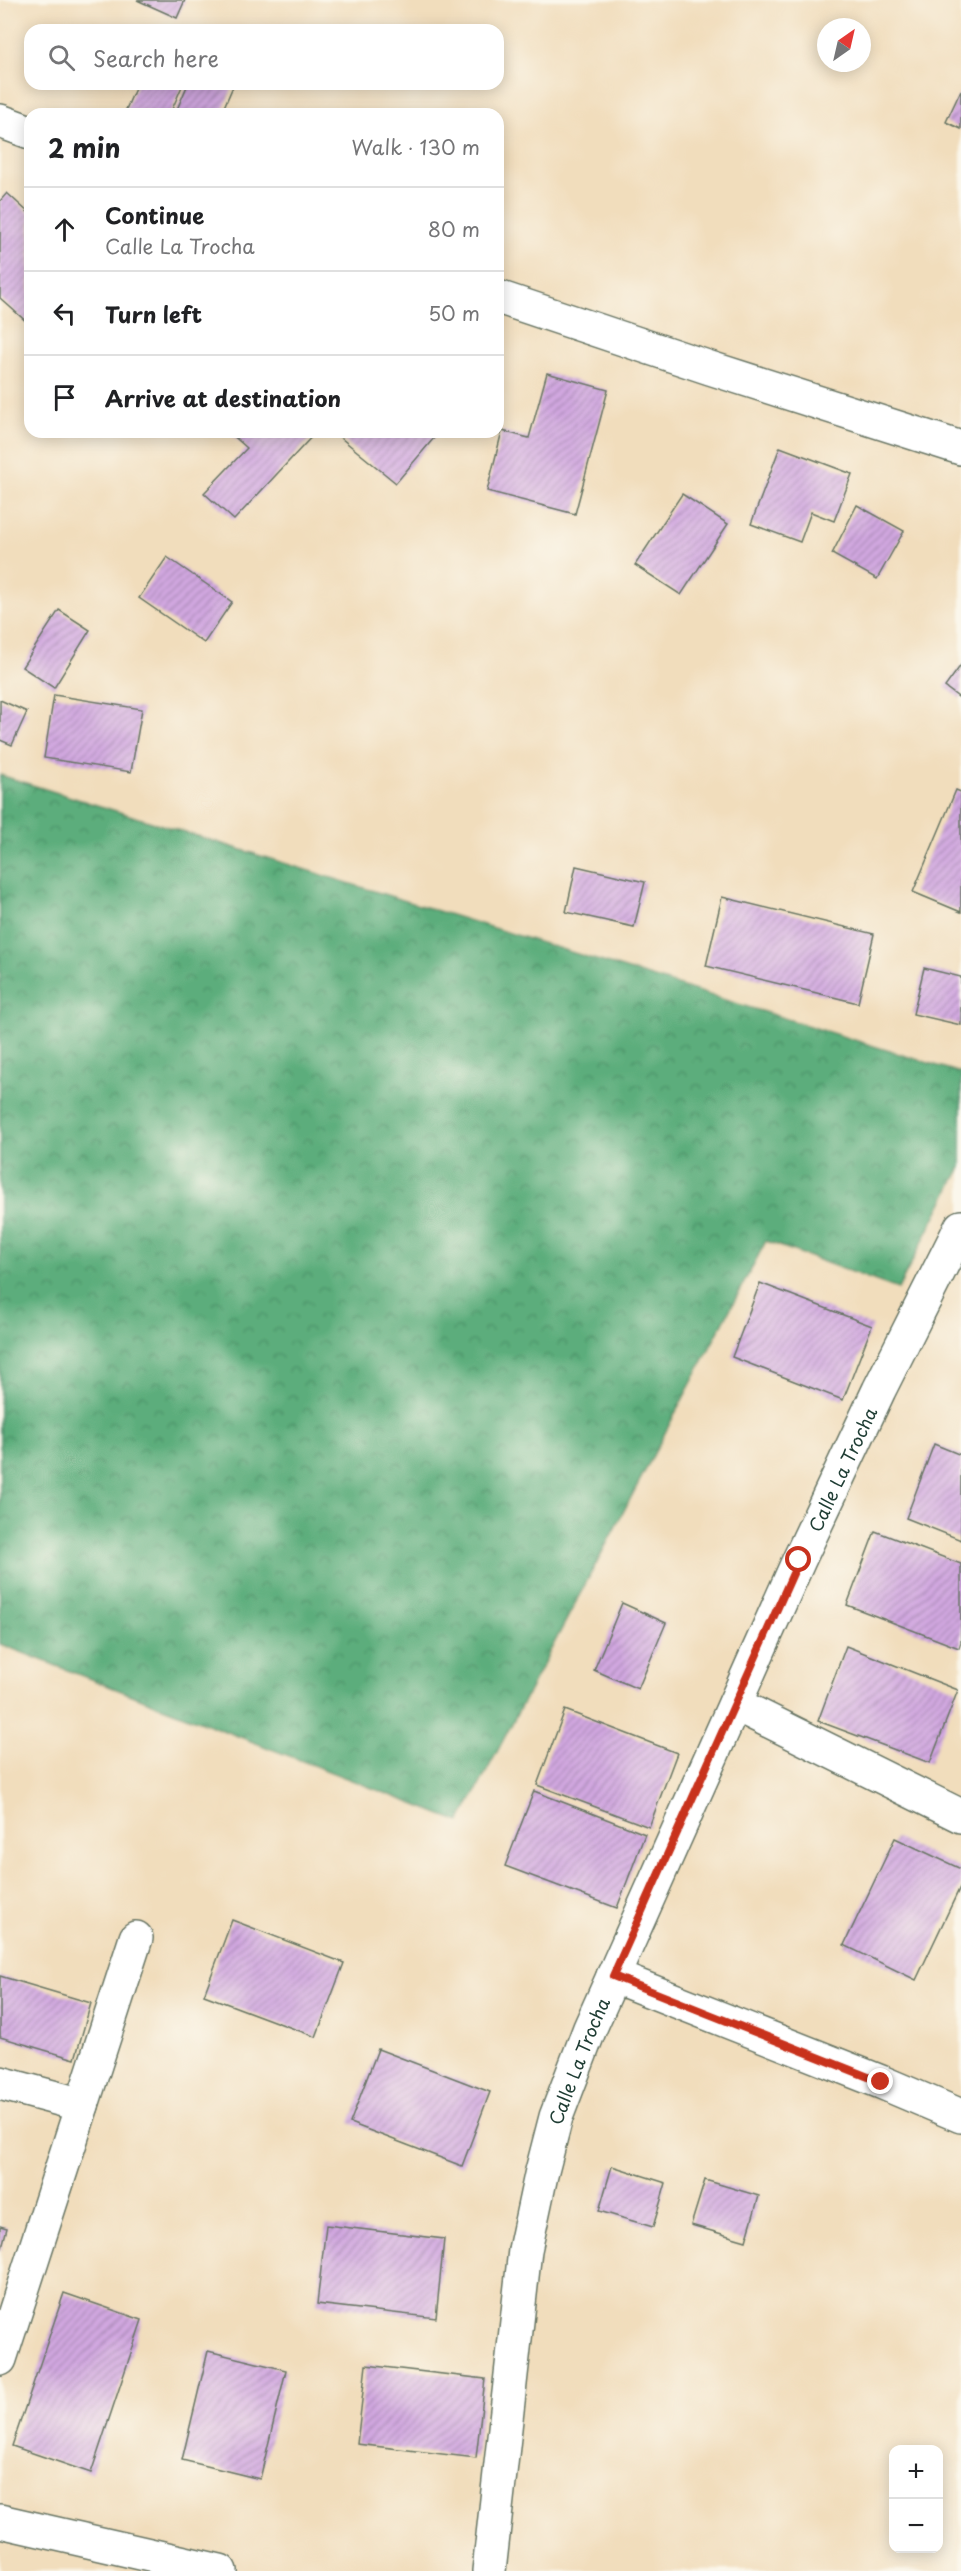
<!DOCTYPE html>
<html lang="en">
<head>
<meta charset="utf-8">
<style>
  :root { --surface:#fff; --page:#f2f2f2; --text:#202124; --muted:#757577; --line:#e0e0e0 }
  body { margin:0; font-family:"Playpen Sans",sans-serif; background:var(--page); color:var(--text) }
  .controls { position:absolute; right:18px; bottom:18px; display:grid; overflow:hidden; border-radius:12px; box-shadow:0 3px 15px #0003 }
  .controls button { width:54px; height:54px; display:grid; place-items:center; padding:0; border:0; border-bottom:2px solid var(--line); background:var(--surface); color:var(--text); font:30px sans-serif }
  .compass { position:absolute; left:817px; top:18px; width:54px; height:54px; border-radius:50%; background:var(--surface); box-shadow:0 3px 15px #0003; rotate:34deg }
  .stop { position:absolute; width:18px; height:18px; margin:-14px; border:4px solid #c8321e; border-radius:50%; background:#fff }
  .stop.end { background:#c8321e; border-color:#fff; box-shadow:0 2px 6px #0008 }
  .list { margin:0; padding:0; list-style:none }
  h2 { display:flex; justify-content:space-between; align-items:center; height:78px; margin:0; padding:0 24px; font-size:26px }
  h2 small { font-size:20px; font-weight:400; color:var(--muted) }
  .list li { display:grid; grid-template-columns:39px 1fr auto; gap:18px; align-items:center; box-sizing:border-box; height:84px; padding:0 24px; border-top:2px solid var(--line) }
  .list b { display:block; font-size:22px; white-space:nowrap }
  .list p { margin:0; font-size:20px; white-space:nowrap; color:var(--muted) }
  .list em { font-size:20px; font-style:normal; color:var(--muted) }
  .icon { flex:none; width:33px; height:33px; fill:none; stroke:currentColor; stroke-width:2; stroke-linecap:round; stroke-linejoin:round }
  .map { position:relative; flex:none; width:961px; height:2571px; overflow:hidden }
  .search { position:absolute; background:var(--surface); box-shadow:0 3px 15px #0003; left:24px; top:24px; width:480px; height:66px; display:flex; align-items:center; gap:15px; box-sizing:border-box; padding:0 21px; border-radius:18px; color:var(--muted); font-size:22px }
  .panel { position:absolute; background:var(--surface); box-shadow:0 3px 15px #0003; left:24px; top:108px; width:480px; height:330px; border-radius:18px }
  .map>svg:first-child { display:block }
  .forest { fill:url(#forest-crowns); stroke:#3d7558; stroke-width:1.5 }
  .building { fill:url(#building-hatch) }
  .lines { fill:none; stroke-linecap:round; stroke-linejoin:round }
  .street-casing { stroke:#687564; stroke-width:36 }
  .street { stroke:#fff; stroke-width:33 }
  .route { stroke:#c8321e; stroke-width:8 }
  .labels { text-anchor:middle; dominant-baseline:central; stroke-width:5; stroke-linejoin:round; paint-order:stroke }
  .street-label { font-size:18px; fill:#1f3d34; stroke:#fbf7ec }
</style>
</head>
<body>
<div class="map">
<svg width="961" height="2571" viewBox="0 0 961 2571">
  <defs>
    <pattern id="forest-crowns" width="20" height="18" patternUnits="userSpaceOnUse" patternTransform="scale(1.5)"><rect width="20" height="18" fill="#5bad7b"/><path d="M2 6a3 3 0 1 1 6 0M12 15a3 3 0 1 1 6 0" fill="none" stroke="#4b8e66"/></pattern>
    <pattern id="building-hatch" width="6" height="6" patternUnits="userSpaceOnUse" patternTransform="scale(1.5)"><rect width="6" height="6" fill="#d1a7e0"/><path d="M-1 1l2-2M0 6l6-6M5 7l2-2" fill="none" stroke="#a989b6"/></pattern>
  </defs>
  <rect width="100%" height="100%" fill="#fbf7ec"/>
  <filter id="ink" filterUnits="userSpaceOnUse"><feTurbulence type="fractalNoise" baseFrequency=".0167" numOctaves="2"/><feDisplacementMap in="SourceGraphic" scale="12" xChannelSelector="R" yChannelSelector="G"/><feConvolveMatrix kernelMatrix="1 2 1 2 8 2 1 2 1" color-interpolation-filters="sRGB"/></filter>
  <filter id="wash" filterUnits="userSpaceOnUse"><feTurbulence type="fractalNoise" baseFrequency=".008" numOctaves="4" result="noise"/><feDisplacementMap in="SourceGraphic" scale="24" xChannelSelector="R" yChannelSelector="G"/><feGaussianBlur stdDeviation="1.35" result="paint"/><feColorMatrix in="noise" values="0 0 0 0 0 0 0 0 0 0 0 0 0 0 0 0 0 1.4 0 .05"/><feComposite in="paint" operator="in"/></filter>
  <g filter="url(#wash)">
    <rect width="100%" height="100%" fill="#f1ddbc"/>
    <!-- forest -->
    <path class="forest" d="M 0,775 L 961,1073 L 961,1167 L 898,1289 L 766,1241 L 460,1822 L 0,1644 Z"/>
    <g id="blocks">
      <!-- building -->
      <g class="building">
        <path d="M 137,0 L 185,0 L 177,18 Z"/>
        <path d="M 137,84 L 183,84 L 170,114 L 124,114 Z"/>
        <path d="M 188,84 L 234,84 L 221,114 L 175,114 Z"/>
        <path d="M 961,90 L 961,129 L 946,122 Z"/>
        <path d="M 7,193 L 30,214 L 29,324 L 0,298 L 0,201 Z"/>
        <path d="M 547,373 L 608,390 L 575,514 L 487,491 L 502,431 L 529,438 Z"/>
        <path d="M 229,432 L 316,432 L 234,520 L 204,493 L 247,448 Z"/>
        <path d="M 338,432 L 439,432 L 396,483 L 336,434 Z"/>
        <path d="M 780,447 L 852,474 L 834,521 L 811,512 L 800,542 L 751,524 Z"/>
        <path d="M 682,494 L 728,524 L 681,595 L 635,565 Z"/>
        <path d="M 857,505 L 904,531 L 877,579 L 832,554 Z"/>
        <path d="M 167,557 L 232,602 L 204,643 L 139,598 Z"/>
        <path d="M 59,610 L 90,630 L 54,688 L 22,667 Z"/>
        <path d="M 961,665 L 961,699 L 945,687 Z"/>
        <path d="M 54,695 L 142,709 L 131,772 L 44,758 Z"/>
        <path d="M 0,700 L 27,712 L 12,745 L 0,740 Z"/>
        <path d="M 956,790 L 961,792 L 961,912 L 913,892 Z"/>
        <path d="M 576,866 L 645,882 L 634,927 L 566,912 Z"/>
        <path d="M 722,897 L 874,934 L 858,1003 L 706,966 Z"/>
        <path d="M 924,968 L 961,977 L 961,1025 L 913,1014 Z"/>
        <path d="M 760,1283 L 872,1326 L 843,1400 L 732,1357 Z"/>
        <path d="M 934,1444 L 961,1455 L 961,1540 L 906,1518 Z"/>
        <path d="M 875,1531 L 961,1564 L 961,1642 L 959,1648 L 847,1605 Z"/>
        <path d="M 622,1603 L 666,1623 L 638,1689 L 594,1670 Z"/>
        <path d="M 846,1646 L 958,1690 L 930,1763 L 818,1721 Z"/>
        <path d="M 565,1710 L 677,1753 L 649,1827 L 537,1785 Z"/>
        <path d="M 534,1791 L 645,1834 L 617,1908 L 505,1866 Z"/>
        <path d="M 895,1838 L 961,1869 L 961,1885 L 916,1980 L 844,1945 Z"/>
        <path d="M 232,1920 L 344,1963 L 316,2037 L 204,1995 Z"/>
        <path d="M 0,1976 L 91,2003 L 75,2059 L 0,2037 Z"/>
        <path d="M 378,2049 L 490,2092 L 462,2166 L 350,2123 Z"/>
        <path d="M 612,2166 L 666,2183 L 653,2227 L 599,2211 Z"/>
        <path d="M 705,2180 L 759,2196 L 746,2241 L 691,2225 Z"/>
        <path d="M 326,2225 L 444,2239 L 436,2318 L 317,2304 Z"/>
        <path d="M 0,2226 L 7,2228 L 1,2251 L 0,2251 Z"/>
        <path d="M 64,2293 L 142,2320 L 91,2473 L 12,2446 Z"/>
        <path d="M 208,2351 L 286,2370 L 260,2479 L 182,2460 Z"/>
        <path d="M 366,2365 L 485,2379 L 476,2458 L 357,2444 Z"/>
      </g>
    </g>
  </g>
  <g filter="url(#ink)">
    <use href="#blocks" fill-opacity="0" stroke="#687564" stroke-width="1.5"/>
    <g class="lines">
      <!-- street casing -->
      <g class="street-casing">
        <g id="street">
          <path d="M 0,121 L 30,132"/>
          <path d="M 498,297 L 710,368 L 961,448"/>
          <path d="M 735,1704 L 961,1816"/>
          <path d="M 613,1976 L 881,2082 L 961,2116"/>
          <path d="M 0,2083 L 82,2105"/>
          <path d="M 0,2359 L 136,1938"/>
          <path d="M 0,2521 L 220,2571"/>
          <path id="s1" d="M 489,2571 L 525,2250 L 541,2175 L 556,2117 L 590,2028 L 799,1560 L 879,1390 L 961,1227"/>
        </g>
      </g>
      <!-- street -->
      <use href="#street" class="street"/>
    </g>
  </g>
  <g class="lines" filter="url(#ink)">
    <!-- route -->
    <path class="route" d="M 799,1560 L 613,1976 L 881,2082"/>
  </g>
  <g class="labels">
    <!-- street labels -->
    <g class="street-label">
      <text stroke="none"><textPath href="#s1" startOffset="1168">Calle La Trocha</textPath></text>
      <text stroke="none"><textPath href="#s1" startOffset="520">Calle La Trocha</textPath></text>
    </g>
  </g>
</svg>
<div class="controls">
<button>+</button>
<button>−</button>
</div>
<svg class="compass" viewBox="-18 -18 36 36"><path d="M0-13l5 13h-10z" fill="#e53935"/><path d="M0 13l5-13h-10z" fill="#757577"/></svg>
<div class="stop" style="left:799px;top:1560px"></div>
<div class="stop end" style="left:881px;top:2082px"></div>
<div class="search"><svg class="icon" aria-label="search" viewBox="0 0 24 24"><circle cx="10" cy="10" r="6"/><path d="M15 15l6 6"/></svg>Search here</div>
<section class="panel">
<h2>2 min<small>Walk · 130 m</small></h2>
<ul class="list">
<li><svg class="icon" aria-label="ahead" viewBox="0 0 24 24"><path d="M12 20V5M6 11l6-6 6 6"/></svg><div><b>Continue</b><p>Calle La Trocha</p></div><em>80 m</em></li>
<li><svg class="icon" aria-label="left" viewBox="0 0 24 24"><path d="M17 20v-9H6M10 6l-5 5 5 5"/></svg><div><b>Turn left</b></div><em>50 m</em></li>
<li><svg class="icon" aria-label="arrive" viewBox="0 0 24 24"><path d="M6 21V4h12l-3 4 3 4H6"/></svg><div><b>Arrive at destination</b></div></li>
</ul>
</section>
</div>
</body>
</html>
